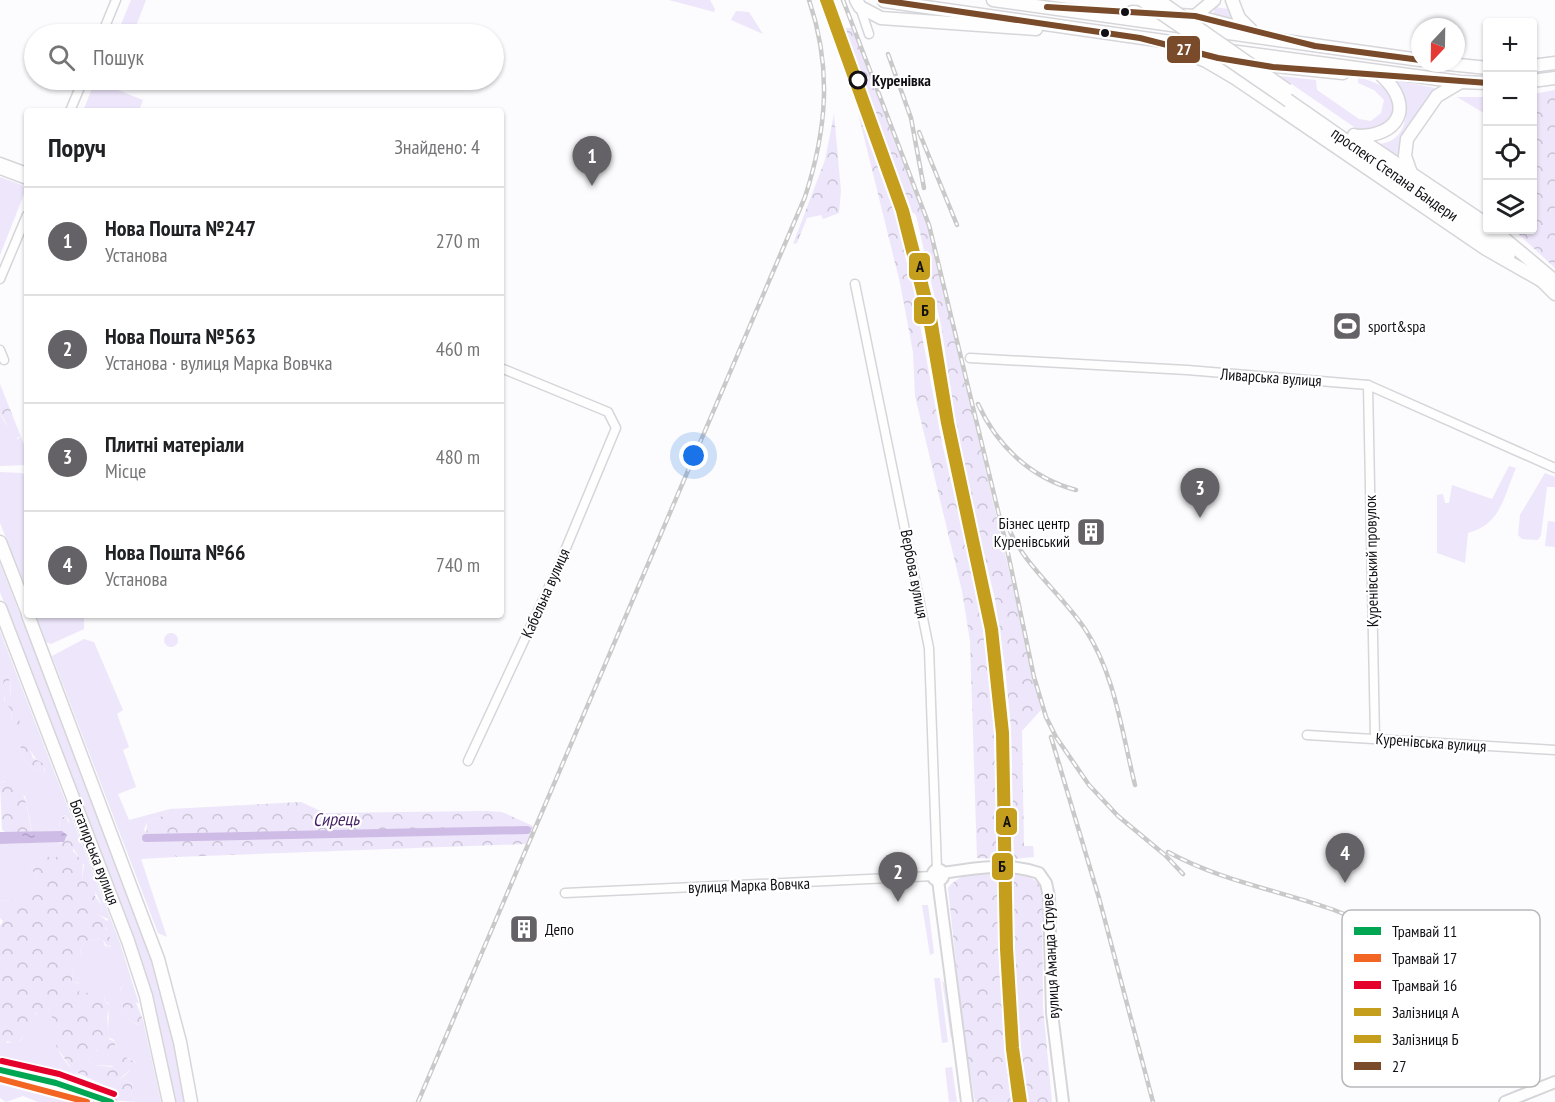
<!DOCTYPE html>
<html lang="uk">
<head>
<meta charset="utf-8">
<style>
  :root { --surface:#fff; --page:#f6f6f6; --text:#202124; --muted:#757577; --line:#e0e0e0; --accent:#646266 }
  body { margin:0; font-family:"PT Sans Narrow",sans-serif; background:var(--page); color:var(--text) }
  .controls { position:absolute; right:18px; top:18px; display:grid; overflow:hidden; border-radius:6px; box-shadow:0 2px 4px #0004 }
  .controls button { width:54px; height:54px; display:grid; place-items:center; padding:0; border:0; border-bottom:2px solid var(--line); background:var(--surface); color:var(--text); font:30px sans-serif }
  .compass { position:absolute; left:1411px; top:18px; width:54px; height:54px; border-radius:50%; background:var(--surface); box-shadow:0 2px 4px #0004; rotate:202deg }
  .you { position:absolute; left:694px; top:456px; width:21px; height:21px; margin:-15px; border:4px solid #fff; border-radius:50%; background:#1a73e8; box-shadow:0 0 0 9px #1a73e833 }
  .badge { display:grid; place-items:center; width:39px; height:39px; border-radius:50%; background:var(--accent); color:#fff; font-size:20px; font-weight:700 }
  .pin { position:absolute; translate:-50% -50px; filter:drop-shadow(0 2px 3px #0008) }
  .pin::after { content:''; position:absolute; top:32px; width:21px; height:18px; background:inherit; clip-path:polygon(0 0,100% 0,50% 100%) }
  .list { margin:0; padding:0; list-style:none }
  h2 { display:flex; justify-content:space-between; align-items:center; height:78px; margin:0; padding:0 24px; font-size:26px }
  h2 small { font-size:20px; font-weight:400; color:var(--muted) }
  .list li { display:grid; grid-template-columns:39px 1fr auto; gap:18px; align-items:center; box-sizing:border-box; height:108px; padding:0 24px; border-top:2px solid var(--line) }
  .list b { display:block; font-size:22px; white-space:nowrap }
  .list p { margin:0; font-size:20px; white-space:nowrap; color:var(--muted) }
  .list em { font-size:20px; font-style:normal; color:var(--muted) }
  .icon { flex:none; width:33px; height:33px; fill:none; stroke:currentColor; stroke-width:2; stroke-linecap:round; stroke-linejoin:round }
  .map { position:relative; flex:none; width:1555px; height:1102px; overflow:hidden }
  .search { position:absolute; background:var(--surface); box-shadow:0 2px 4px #0004; left:24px; top:24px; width:480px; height:66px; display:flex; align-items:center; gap:15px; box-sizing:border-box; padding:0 21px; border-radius:33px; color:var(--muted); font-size:22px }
  .panel { position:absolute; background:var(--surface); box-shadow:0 2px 4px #0004; left:24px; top:108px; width:480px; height:510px; border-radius:6px }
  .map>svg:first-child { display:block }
  .green { fill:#eee6fa; fill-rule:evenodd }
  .forest { fill:url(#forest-crowns) }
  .water { fill:url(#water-ripples) }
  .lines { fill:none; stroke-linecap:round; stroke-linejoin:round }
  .canal { stroke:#cebce6; stroke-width:8 }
  .minor-casing { stroke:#d6d5d9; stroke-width:11 }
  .secondary-casing { stroke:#d6d5d9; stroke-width:14 }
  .primary-casing { stroke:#d6d5d9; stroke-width:15 }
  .minor { stroke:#fffeff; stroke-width:8 }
  .secondary { stroke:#fffeff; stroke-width:10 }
  .primary { stroke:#fffeff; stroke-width:12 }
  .rail-casing { stroke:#c9c9c9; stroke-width:4.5 }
  .rail { stroke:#fff; stroke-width:2; stroke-dasharray:7; stroke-linecap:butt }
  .primary-bridge-casing { stroke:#d6d5d9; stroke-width:15; stroke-linecap:butt }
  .primary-bridge { stroke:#fffeff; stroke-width:12 }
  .bus-1-casing { stroke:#fff; stroke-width:10 }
  .bus-1 { stroke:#7a4b2a; stroke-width:6 }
  .rail-1-casing { stroke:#fff; stroke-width:12 }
  .rail-2-casing { stroke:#fff; stroke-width:12 }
  .rail-1 { stroke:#c49e1c; stroke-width:8 }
  .rail-2 { stroke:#c49e1c; stroke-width:8 }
  .tram-1-casing { stroke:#fff; stroke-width:10 }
  .tram-2-casing { stroke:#fff; stroke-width:10 }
  .tram-3-casing { stroke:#fff; stroke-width:10 }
  .tram-1 { stroke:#00a651; stroke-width:6 }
  .tram-2 { stroke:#f26522; stroke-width:6 }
  .tram-3 { stroke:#e4002b; stroke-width:6 }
  .bus-dot { fill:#121015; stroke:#fff; stroke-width:2 }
  .stop-dot { fill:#fff; stroke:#121015; stroke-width:3 }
  .labels { text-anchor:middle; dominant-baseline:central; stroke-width:4.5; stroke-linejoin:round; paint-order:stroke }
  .stop-label { font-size:16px; font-weight:bold; fill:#121015; stroke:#fff; text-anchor:start }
  .street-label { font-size:16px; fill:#121015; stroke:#fff }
  .poi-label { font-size:16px; fill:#121015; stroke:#fff; text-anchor:start }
  .water-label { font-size:18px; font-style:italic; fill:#431f64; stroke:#fff }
  .key { fill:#fff; stroke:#b8b7b9; stroke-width:1.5 }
  .key-label { font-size:16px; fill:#121015 }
  .line-badge { stroke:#fff; stroke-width:2 }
  .badge-label { font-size:16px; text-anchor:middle; font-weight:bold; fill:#fff }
  .pale-badge-label { font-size:16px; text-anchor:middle; font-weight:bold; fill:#111 }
</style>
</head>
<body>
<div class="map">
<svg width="1555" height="1102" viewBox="0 0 1555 1102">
  <defs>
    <pattern id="forest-crowns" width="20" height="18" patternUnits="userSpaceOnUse" patternTransform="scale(1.5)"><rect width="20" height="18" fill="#eee6fa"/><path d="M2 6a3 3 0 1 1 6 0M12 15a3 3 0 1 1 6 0" fill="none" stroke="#cbc4d5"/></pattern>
    <pattern id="water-ripples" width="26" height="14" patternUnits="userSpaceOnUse" patternTransform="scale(1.5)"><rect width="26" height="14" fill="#cebce6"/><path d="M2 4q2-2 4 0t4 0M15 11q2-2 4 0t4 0" fill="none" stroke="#b0a1c4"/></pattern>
  </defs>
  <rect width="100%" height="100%" fill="#fcfbfd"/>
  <!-- green -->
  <g class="green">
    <path d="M 131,0 L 146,0 L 133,34 L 117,34 Z"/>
    <path d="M 669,0 L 710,0 L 715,9 L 714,12 Z"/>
    <path d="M 1215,7 L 1228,9 L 1231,19 L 1213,15 Z"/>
    <path d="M 736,11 L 749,12 L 763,34 L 731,20 Z"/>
    <path d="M 1280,76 L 1316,80 L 1317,90 L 1359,119 L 1371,121 L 1381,113 L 1384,100 L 1374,90 L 1358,83 L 1358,78 C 1390,82 1409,108 1377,131 L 1360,131 Z"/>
    <path d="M 1394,80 L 1435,88 C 1424,105 1392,140 1400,160 L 1377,144 C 1411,144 1413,99 1394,80 Z"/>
    <path d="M 95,81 L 143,100 L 139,111 L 83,111 Z"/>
    <path d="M 1457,97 L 1487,97 L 1487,115 Z"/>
    <path d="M 0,177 L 22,185 L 26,189 L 0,255 Z"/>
    <path d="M 0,414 L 9,430 L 18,439 L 21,437 L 26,450 L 26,465 L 0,466 Z"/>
    <path d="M 1509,466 L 1516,468 C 1503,498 1501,524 1468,533 L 1465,563 L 1437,553 L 1437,495 L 1443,494 L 1445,503 L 1449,503 L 1452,485 L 1492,499 Z"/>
    <path d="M 0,472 L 22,473 L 27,476 L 27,591 L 0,523 Z"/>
    <path d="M 1545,473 L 1555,477 L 1555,487 L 1547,487 L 1541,535 L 1538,540 L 1522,539 L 1518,535 L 1520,515 Z"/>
    <path d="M 1548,521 L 1555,522 L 1555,547 L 1545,546 Z"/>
    <path d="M 0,563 L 146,937 L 164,994 L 186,1102 L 173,1102 L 150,995 L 127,922 L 0,592 Z"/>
    <path d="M 36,615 L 84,615 L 84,629 L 51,644 L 46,642 Z"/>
    <path d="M 0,631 L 120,943 L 139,1004 L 134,1001 L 128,984 L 121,987 L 119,998 L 129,1020 L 138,1025 L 143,1020 L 161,1102 L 135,1102 L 131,1094 L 133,1084 L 125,1080 L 111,1088 L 111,1100 C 74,1085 39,1075 0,1069 L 0,1029 L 7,1043 L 20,1041 C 30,1031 31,1013 45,1008 C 60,1015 53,1042 61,1055 C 80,1086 115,1097 136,1062 L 128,1058 L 116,1066 L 94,1065 L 88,1060 L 94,1051 L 100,1051 L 104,1055 L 116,1044 L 114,1040 L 108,1037 L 109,1004 L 104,1000 L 105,996 L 79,993 L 79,983 L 72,981 L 73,972 L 82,956 L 80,949 C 84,939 93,938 103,940 L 105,946 L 111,947 L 103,931 L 107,929 L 108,919 L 99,915 L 102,906 L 92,885 L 82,880 L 84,865 L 67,839 L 69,820 L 65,815 L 60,818 L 59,831 L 32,832 L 25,796 L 4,781 L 0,783 ZM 7,676 C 13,684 10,689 11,698 C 14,719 30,756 45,769 L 44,773 L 30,767 L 20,753 L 21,743 L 11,722 L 12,711 L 4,700 Z"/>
    <circle cx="171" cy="640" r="7"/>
    <path d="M 84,639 L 94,642 L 123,710 L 117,714 L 129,747 L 123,750 L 136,787 L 118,794 L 129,820 L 170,809 L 165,815 L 147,822 L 144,830 L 154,841 L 172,841 L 176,857 L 141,859 L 167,937 L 158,933 L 52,656 Z"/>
    <path d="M 59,842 L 62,857 L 40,857 L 29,868 L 38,876 L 32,892 L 9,901 L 0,900 L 0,844 Z"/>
    <path d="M 922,905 L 928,905 L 934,953 L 930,955 Z"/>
    <path d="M 934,978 L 940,978 L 948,1042 L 942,1043 Z"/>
    <path d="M 942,980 L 946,986 L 953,1032 L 951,1039 Z"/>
    <path d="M 952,1067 L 957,1102 L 949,1102 L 945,1068 Z"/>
    <path d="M 0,1083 L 34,1089 L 75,1102 L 38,1102 L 23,1096 L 6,1102 L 0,1098 Z"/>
  </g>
  <!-- forest -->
  <g class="forest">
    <path d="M 845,28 L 852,28 L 909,171 L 933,241 L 1041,710 L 1022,731 L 1024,846 L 1033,846 L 1034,857 L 1014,859 L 1011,727 L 1005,667 L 995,599 L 962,462 L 941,325 L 916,215 L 912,212 Z"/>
    <path d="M 1555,90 L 1555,268 L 1514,230 L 1532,230 L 1532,125 L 1535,121 L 1533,94 Z"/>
    <path d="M 858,113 L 898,222 L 901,222 L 942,443 L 980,603 L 993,717 L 1000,859 L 977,858 L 970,641 L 962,591 L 915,396 L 913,352 L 900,283 Z"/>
    <path d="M 834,114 L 841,191 L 839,213 L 823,219 L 821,215 L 807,218 L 797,243 L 793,244 L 825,160 Z"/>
    <path d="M 0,384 L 21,437 L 14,438 C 7,432 7,421 0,414 Z"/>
    <path d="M 6,675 C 13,683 9,687 11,697 C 12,700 15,702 15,705 C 19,723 27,740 33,758 L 44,764 L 44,773 L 30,767 L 20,753 L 21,743 L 11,724 L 12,711 L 5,702 L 3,677 Z"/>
    <path d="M 9,780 C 28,787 27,815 32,832 L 5,832 L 2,829 L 0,783 Z"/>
    <path d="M 301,802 L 325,813 L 486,811 L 502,812 L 533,826 L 526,844 L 176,857 L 173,852 L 172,841 L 146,839 L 147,822 L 165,815 L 170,809 Z"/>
    <path d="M 66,816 L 70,827 L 67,839 L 73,842 L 73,851 L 83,862 L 82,880 L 90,883 L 96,890 L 95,896 L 102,906 L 99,915 L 110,923 L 104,932 L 114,941 L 108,947 L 103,940 C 93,938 84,939 80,949 L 82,958 L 73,972 L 72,981 L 80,984 L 79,993 L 87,993 L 93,988 L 105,993 L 104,1000 L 110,1006 L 107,1017 L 109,1039 L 116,1042 L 112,1052 L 106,1056 L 96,1050 L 88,1060 L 94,1065 L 112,1067 L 125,1057 L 141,1065 L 140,1070 L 131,1069 L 116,1082 L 104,1085 L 73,1071 L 56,1046 L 54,1021 L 48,1009 L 36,1013 L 28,1032 L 17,1043 L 5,1041 L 0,1029 L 0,926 L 3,921 L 0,918 L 0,900 L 9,901 L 32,891 L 38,876 L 27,866 L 28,863 L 40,857 L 62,857 L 58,845 L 67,838 L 59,831 L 60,818 Z"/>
    <path d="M 997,870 C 1014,873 1032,873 1042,888 L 1043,1007 L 1052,1102 L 975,1102 L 963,1027 L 948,888 C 960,873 978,872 997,870 Z"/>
    <path d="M 128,983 L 143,1020 L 139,1025 L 129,1020 L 118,996 L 123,985 Z"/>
    <path d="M 125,1080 L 133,1084 L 131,1094 L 135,1102 L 111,1100 L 111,1088 Z"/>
  </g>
  <!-- water -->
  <path class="water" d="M 62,831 L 67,835 L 64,842 L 0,844 L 0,832 Z"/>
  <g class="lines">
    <!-- canal -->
    <path class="canal" d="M 146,838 L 527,830"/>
    <!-- minor casing -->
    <g class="minor-casing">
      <g id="minor">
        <path d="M 860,7 L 869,34"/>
        <path d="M 102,34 L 116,0"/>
        <path d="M 70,111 L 83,80"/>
        <path d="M 0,162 L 27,172"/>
        <path d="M 0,170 L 27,180"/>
        <path d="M 0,279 L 27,215"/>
        <path d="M 855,284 L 929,648 L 937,870"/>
        <path d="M 0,350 L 4,360"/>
        <path d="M 970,358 L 1187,370 L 1368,385 L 1555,468"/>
        <path d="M 1368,385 L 1375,738"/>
        <path d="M 1307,735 L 1555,750"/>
        <path d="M 468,761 L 556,572 L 616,428 L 608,412 L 501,368"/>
        <path d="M 565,893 L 933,876"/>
        <path d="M 0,1078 L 35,1084 L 89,1102"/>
      </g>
    </g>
    <!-- secondary casing -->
    <g class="secondary-casing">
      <g id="secondary">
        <circle cx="938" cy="875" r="5.5"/>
        <path d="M 943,873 C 975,868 1007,862 1039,873 L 1046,883 L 1049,897 L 1052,1013 L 1063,1102"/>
        <path d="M 938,880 L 967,1102"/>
        <path d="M 1505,1102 L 1555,1082"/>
      </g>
    </g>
    <!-- primary casing -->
    <g class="primary-casing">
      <g id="primary">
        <path d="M 856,0 L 860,7 L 881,18 L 1036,29"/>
        <path d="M 993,0 L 1420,60"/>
        <path d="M 1232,0 L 1239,18 L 1251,30"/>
        <path d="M 884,1 L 1213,48"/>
        <path d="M 1132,12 L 1195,16 L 1245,29"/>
        <path d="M 1195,16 L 1214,0"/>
        <path d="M 1172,47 L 1206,61 L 1235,78 L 1486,249 L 1544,282"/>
        <path d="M 1230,51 L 1460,82 L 1488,83"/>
        <path d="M 1247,63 L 1343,73"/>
        <path d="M 1439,63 L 1488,68"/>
        <path d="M 1532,66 L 1555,63"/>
        <path d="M 1532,81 L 1555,78"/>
        <path d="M 1289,101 L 1509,254"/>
        <path d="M 1354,135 L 1488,225"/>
        <path d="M 1356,136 C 1399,137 1415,106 1382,76"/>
        <path d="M 1411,173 L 1405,156 L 1407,139 L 1437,96 L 1459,83"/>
        <path d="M 1494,230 L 1555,281"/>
        <path d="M 1539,278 L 1555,294"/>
        <path d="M 0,542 L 27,611"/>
        <path d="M 0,608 L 128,941 L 146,996 L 169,1102"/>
        <path d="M 28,615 L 158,959 L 180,1042 L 191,1102"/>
      </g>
    </g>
    <!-- minor -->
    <use href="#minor" class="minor"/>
    <!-- secondary -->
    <use href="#secondary" class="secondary"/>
    <!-- primary -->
    <use href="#primary" class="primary"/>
    <!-- rail casing -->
    <g class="rail-casing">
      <g id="rail">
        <path d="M 843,0 L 929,225 L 1006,544 L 1034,677 L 1046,717 L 1056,737 L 1089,785 L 1118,816 L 1165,855 L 1183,874"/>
        <path d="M 888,54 L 911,118 L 924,188"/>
        <path d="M 919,132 L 957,225"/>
        <path d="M 978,404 C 997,446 1031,478 1076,490"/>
        <path d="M 1008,527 C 1025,567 1061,593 1085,629 C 1115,674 1122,733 1135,785"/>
        <path d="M 1051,737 L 1099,898 L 1153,1102"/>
        <path d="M 1168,852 C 1221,881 1278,890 1334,910 C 1363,921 1389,937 1415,953"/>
        <path d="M 418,1102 L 805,197 C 827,129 832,68 809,0"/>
      </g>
    </g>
    <!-- rail -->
    <use href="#rail" class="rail"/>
    <!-- primary-bridge casing -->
    <g class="primary-bridge-casing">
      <g id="primary-bridge">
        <path d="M 1142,0 L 1289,101"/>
        <path d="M 1158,0 L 1287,90"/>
      </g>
    </g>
    <!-- primary-bridge -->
    <use href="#primary-bridge" class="primary-bridge"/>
    <!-- bus-1 casing -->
    <g class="bus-1-casing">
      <g id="bus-1">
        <path d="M 881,0 L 1140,38 L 1218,58 L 1273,67 L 1488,83"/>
        <path d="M 1047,7 L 1195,16 L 1315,46 L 1420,60"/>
      </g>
    </g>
    <!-- bus-1 -->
    <use href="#bus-1" class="bus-1"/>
    <!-- rail-1 casing -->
    <g class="rail-1-casing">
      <path id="rail-1" d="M 829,0 L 905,210 L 933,318 L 950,422 L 994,629 L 1005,733 L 1009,948 L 1015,1048 L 1023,1102"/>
    </g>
    <!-- rail-2 casing -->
    <g class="rail-2-casing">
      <path id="rail-2" d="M 824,0 L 900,211 L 927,319 L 945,423 L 989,630 L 1000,733 L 1004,949 L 1010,1049 L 1017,1102"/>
    </g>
    <!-- rail-1 -->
    <use href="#rail-1" class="rail-1"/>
    <!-- rail-2 -->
    <use href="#rail-2" class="rail-2"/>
    <!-- tram-1 casing -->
    <g class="tram-1-casing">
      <path id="tram-1" d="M 0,1070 L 56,1083 L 111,1102"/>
    </g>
    <!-- tram-2 casing -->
    <g class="tram-2-casing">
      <path id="tram-2" d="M 0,1079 L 87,1102"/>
    </g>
    <!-- tram-3 casing -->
    <g class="tram-3-casing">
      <path id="tram-3" d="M 2,1061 L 59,1074 L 114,1094"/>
    </g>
    <!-- tram-1 -->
    <use href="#tram-1" class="tram-1"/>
    <!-- tram-2 -->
    <use href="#tram-2" class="tram-2"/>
    <!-- tram-3 -->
    <use href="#tram-3" class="tram-3"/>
  </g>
  <!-- icons -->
  <defs>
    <g id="stadium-square" transform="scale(1.5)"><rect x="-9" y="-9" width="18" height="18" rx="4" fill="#646266" stroke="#fff"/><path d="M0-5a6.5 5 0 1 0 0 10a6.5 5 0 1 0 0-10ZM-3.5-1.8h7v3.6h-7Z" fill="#fff"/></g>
    <g id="building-square" transform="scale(1.5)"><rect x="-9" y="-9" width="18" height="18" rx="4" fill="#646266" stroke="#fff"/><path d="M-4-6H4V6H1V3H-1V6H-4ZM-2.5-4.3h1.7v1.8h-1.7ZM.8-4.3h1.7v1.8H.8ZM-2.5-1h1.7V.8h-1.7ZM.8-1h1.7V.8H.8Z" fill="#fff"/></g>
  </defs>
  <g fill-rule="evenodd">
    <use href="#stadium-square" x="1347" y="326"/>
    <use href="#building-square" x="1091" y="532"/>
    <use href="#building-square" x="524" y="929"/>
  </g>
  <!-- markers -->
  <g class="bus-dot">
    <circle cx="1125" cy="12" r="5"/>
    <circle cx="1105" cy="33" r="5"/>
  </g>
  <circle class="stop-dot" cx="858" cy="80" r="8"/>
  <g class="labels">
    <!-- stop labels -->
    <g class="stop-label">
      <text x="872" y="80">Куренівка</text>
    </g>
    <!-- street labels -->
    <g class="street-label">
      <text transform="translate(1395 174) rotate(35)">проспект Степана Бандери</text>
      <text transform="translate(1271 377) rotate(4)">Ливарська вулиця</text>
      <text transform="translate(1371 561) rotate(-91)">Куренівський провулок</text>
      <text transform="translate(915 574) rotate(79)">Вербова вулиця</text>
      <text transform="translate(545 593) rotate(-66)">Кабельна вулиця</text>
      <text transform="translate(1431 742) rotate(4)">Куренівська вулиця</text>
      <text transform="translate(95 852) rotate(69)">Богатирська вулиця</text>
      <text transform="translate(749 885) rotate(-2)">вулиця Марка Вовчка</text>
      <text transform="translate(1050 956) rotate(-93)">вулиця Аманда Струве</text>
    </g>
    <!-- poi labels -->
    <g class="poi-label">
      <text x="1368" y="326">sport&amp;spa</text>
      <text x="1070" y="523" text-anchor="end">Бізнес центр<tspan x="1070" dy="18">Куренівський</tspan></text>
      <text x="545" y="929">Депо</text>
    </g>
    <!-- water labels -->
    <g class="water-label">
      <text transform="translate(336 819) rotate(-1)">Сирець</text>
    </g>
  </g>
  <!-- legend -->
  <rect x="1342" y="910" width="198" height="177" rx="9" class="key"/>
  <rect x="1354" y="927" width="27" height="8" fill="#00a651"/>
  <rect x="1354" y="954" width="27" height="8" fill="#f26522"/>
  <rect x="1354" y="981" width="27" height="8" fill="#e4002b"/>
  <rect x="1354" y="1008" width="27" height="8" fill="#c49e1c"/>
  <rect x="1354" y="1035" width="27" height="8" fill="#c49e1c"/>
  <rect x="1354" y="1062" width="27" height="8" fill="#7a4b2a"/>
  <g class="key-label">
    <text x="1392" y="937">Трамвай 11</text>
    <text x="1392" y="964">Трамвай 17</text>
    <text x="1392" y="991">Трамвай 16</text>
    <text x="1392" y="1018">Залізниця A</text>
    <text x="1392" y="1045">Залізниця Б</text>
    <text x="1392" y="1072">27</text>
  </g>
  <g class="line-badge">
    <rect x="1166" y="35" width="35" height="29" rx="6" fill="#7a4b2a"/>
    <rect x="908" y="252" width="23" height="29" rx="6" fill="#c49e1c"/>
    <rect x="913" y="296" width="23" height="29" rx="6" fill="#c49e1c"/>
    <rect x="995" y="807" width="23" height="29" rx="6" fill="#c49e1c"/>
    <rect x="991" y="852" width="23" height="29" rx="6" fill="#c49e1c"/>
  </g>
  <g class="badge-label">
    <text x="1184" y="55">27</text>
  </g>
  <g class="pale-badge-label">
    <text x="920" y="272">A</text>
    <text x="925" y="316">Б</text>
    <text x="1007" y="827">A</text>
    <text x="1002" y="872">Б</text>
  </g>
</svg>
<div class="controls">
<button>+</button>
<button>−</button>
<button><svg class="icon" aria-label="locate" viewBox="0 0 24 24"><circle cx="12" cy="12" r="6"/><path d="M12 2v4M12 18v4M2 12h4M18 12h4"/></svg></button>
<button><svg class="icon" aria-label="layers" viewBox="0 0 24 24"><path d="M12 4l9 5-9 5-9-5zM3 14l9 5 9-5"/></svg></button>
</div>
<svg class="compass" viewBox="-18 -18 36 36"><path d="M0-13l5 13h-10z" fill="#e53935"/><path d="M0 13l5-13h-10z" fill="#757577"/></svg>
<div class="you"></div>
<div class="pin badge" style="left:592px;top:186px">1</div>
<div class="pin badge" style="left:898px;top:902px">2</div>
<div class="pin badge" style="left:1200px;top:518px">3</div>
<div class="pin badge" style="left:1345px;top:883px">4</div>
<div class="search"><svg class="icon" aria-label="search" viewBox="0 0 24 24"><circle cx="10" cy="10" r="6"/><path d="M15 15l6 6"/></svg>Пошук</div>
<section class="panel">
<h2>Поруч<small>Знайдено: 4</small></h2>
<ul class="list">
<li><span class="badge">1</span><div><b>Нова Пошта №247</b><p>Установа</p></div><em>270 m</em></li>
<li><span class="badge">2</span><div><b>Нова Пошта №563</b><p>Установа · вулиця Марка Вовчка</p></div><em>460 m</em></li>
<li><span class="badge">3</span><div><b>Плитні матеріали</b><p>Місце</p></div><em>480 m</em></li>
<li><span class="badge">4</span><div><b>Нова Пошта №66</b><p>Установа</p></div><em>740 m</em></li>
</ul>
</section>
</div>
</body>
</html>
